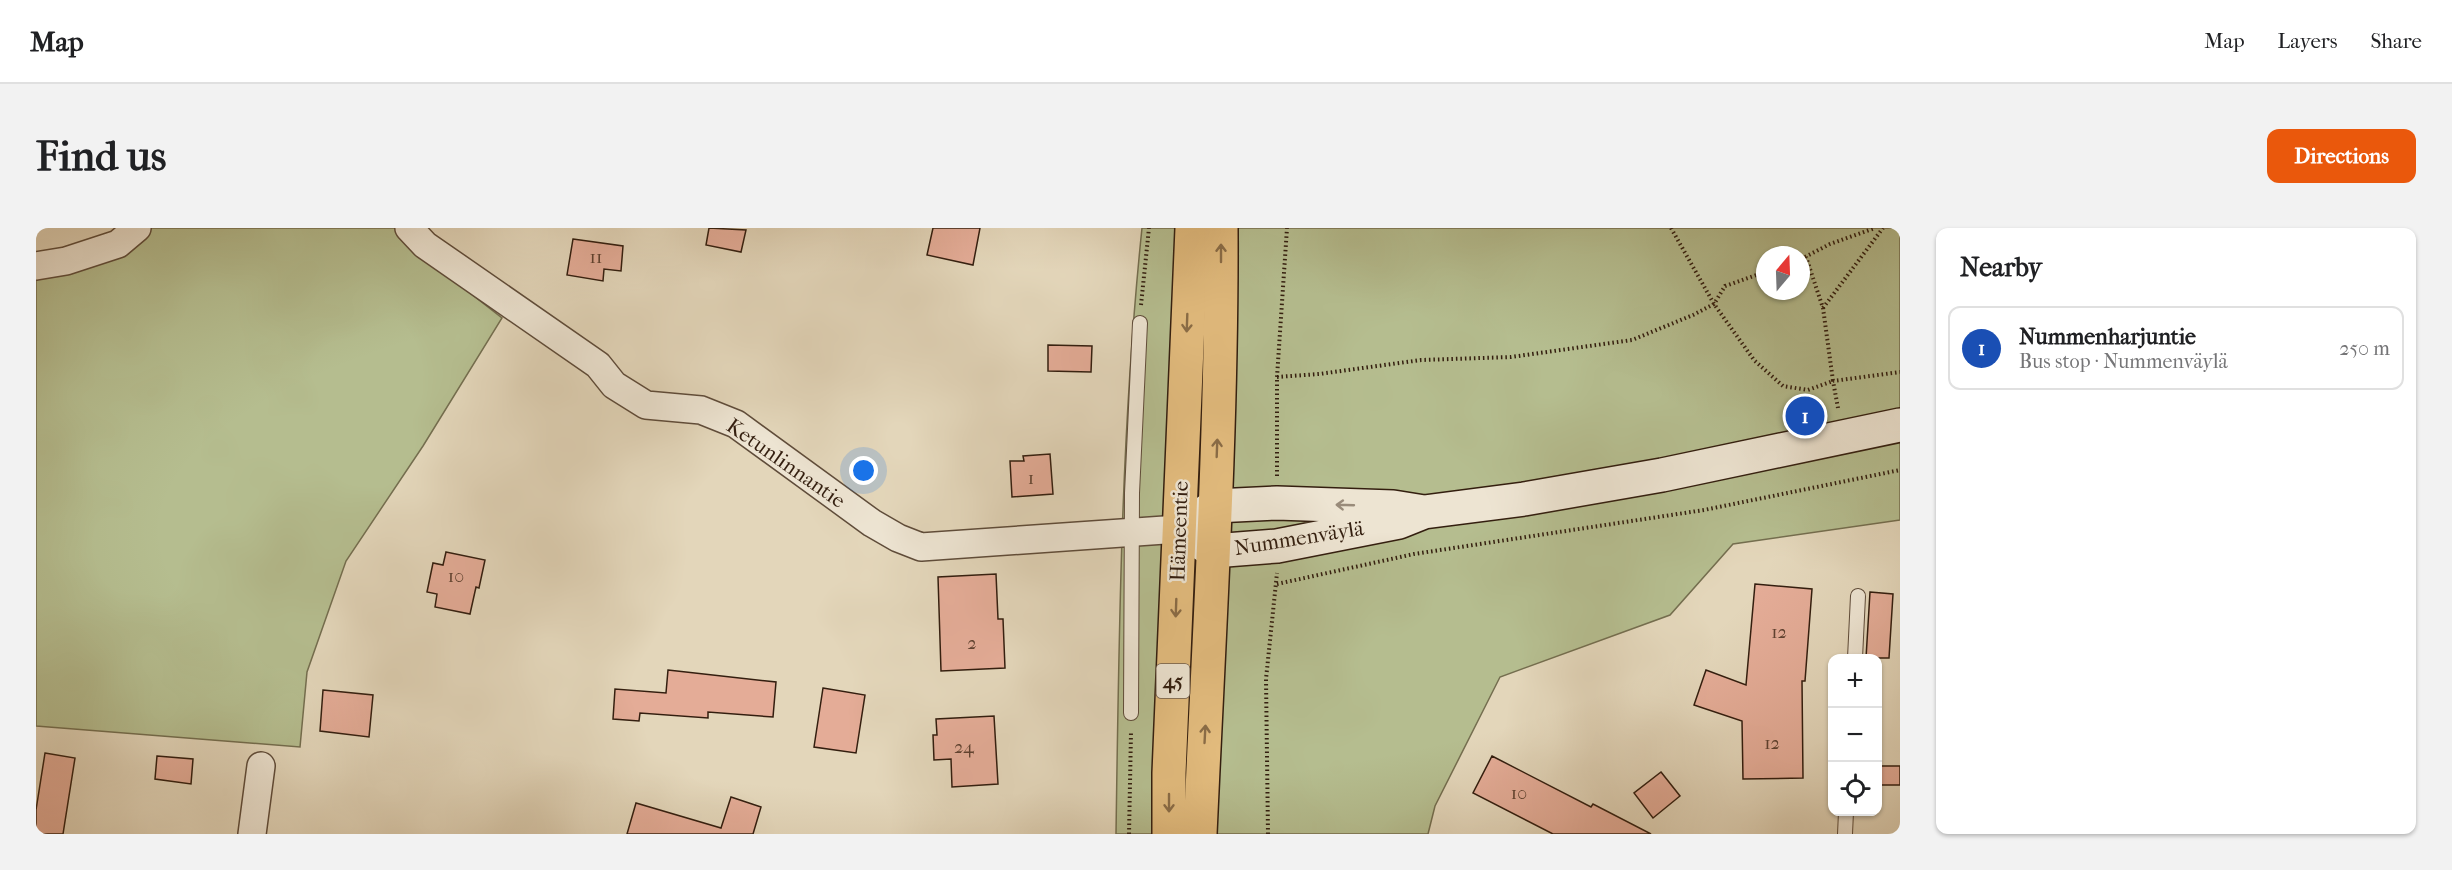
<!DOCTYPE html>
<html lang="en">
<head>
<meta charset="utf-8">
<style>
  :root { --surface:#fff; --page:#f2f2f2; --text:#202124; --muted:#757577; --line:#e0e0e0; --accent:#ea580c }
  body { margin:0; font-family:"IM FELL French Canon",serif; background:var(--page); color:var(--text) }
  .controls { position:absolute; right:18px; bottom:18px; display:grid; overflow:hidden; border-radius:12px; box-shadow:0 2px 4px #0004 }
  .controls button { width:54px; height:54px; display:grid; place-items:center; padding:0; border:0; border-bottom:2px solid var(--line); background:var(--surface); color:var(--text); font:30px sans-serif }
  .compass { position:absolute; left:1720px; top:18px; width:54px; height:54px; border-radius:50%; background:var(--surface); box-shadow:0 2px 4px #0004; rotate:19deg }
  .you { position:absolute; left:828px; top:243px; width:21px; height:21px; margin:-15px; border:4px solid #fff; border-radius:50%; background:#1a73e8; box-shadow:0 0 0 9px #1a73e833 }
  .badge { display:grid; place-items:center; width:39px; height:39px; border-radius:50%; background:var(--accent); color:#fff; font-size:20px; font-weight:700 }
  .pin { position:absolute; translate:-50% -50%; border:3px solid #fff; box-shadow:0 2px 6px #0006 }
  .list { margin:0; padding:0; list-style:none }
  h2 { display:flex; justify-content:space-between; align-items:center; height:78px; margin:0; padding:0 24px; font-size:26px }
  h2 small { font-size:20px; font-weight:400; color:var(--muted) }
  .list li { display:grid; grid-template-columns:39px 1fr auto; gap:18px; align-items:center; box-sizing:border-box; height:84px; margin:0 12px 12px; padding:0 12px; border:2px solid var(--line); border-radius:12px }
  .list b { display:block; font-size:22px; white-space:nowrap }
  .list p { margin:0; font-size:20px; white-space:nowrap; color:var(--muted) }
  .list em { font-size:20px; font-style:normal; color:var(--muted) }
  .icon { flex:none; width:33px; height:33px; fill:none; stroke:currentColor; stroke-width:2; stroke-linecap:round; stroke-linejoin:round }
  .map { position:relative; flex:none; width:1864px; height:606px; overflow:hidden; border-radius:12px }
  header { display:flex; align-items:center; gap:36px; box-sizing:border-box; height:84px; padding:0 30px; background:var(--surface); border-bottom:2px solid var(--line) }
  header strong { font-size:28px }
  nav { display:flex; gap:33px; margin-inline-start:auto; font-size:21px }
  .intro { display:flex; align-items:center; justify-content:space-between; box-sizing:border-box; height:144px; padding:0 36px }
  h1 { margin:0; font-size:42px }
  .button { padding:15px 27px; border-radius:12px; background:var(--accent); color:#fff; font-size:21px; font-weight:700 }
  main { display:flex; gap:36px; padding:0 36px }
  aside { flex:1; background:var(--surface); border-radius:12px; box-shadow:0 2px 4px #0004 }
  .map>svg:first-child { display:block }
  .green { fill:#b5bd8f; stroke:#746e4f; stroke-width:1.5; fill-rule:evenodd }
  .building { fill:#e4ac97; stroke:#331e0f; stroke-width:1.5 }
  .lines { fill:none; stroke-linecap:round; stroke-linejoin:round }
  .lane-casing { stroke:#5f4c3a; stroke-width:16 }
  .street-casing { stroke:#5f4c3a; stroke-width:30 }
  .secondary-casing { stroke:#331e0f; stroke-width:36 }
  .primary-casing { stroke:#331e0f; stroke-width:36 }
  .path { stroke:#331e0f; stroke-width:4; stroke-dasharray:1.5 3; stroke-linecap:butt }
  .lane { stroke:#ede4d2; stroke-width:14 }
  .street { stroke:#ede4d2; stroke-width:27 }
  .secondary { stroke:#ede4d2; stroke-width:33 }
  .primary { stroke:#e2bb7d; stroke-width:33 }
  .oneway { stroke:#8a6c46 }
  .oneway2 { stroke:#998b7a }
  .labels { text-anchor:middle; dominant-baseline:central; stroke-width:5; stroke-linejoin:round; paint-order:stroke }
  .number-label { font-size:18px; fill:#5f4231 }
  .shield { fill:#ede4d2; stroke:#6b594a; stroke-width:1.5 }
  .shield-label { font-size:20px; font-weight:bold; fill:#331e0f }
  .street-label { font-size:21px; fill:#331e0f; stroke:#ede4d2 }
</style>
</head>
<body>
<header>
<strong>Map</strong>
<nav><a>Map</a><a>Layers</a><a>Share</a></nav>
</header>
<div class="intro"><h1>Find us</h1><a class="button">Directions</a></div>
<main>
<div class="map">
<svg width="1864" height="606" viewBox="0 0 1864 606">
  <rect width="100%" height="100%" fill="#e3d6ba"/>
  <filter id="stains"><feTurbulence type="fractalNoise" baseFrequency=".00333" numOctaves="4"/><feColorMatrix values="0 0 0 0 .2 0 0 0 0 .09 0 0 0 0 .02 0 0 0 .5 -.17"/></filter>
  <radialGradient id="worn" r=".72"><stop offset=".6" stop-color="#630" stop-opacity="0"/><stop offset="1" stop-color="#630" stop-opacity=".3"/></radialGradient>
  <!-- green -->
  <g class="green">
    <path d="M 113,0 L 364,0 L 411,47 L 466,90 L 387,218 L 310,333 L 271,444 L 264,519 L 0,498 L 0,48 Z"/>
    <path d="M 1106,0 L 1864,0 L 1864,292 L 1697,316 L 1634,387 L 1464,449 L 1399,578 L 1392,606 L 1080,606 C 1083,404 1085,201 1106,0 ZM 1729,27 L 1765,27 L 1765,63 L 1729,63 Z"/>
  </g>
  <!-- building -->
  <g class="building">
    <path d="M 673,0 L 710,2 L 705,24 L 670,17 Z"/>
    <path d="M 897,0 L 944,0 L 937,37 L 891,27 Z"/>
    <path d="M 537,11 L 587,18 L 585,43 L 568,41 L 567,53 L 531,47 Z"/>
    <path d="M 1012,117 L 1056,118 L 1055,144 L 1012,143 Z"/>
    <path d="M 1014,226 L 1017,266 L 976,269 L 974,233 L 988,233 L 987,228 Z"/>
    <path d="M 410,324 L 449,332 L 443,360 L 440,359 L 434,386 L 399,379 L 401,366 L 391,364 L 397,335 L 407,337 Z"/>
    <path d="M 960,346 L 962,391 L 967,391 L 969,440 L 905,443 L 902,349 Z"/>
    <path d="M 1719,356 L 1776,361 L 1769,453 L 1766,453 L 1767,550 L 1707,551 L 1706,493 L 1658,477 L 1670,442 L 1710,457 Z"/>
    <path d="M 1834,364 L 1857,366 L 1853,430 L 1830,430 Z"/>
    <path d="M 632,442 L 740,454 L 737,489 L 672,484 L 672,490 L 604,485 L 603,493 L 577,491 L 579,461 L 630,465 Z"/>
    <path d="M 787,460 L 829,467 L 820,525 L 778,519 Z"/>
    <path d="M 287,462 L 337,467 L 333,509 L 284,503 Z"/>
    <path d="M 958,488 L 962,556 L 916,559 L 915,531 L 898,532 L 897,507 L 901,507 L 900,491 Z"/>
    <path d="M 9,525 L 39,530 L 27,606 L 0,606 L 0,582 Z"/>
    <path d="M 121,528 L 157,531 L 155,556 L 119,551 Z"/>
    <path d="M 1456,528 L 1555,579 L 1557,576 L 1615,606 L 1517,606 L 1437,565 Z"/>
    <rect x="1842" y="538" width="22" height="19"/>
    <path d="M 1625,544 L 1644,568 L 1617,590 L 1598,565 Z"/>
    <path d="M 695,569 L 725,579 L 717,606 L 591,606 L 600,575 L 685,600 Z"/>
  </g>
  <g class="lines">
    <!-- lane casing -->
    <g class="lane-casing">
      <g id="lane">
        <path d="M 1819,430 L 1822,368"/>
        <path d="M 1095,485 L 1096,265 L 1104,95"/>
        <path d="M 1809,606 L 1810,584"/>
      </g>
    </g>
    <!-- street casing -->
    <g class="street-casing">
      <g id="street">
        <path d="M 373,0 L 389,17 L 562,137 L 578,157 L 610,177 L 665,182 L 700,196 L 836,295 L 862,310 L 885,319 L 1143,301"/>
        <path d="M 0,38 L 30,33 L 82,16 L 101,0"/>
        <path d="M 216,606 L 225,538"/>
      </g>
    </g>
    <!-- secondary casing -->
    <g class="secondary-casing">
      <path id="secondary" d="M 1388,284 L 1357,279 L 1241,275 L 1179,278 L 1143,301 L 1177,323 L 1241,318 L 1363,294 L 1388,284 L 1488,271 L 1626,247 L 1864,197"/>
    </g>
    <!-- primary casing -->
    <g class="primary-casing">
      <g id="primary">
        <path d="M 1133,606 L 1133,545 L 1156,0"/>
        <path d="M 1164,606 C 1173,404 1186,202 1185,0"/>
      </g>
    </g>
    <!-- path -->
    <g class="path">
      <path d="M 1635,0 L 1678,76 L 1718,132 L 1747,158 L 1772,162 L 1797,153 L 1787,80 L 1770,29"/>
      <path d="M 1765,31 L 1794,16 L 1839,0"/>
      <path d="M 1105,77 L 1113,0"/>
      <path d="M 1787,80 L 1847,0"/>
      <path d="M 1241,149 L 1283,146 L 1385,132 L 1475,129 L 1596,112 L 1657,87 L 1678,76 L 1689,58 L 1729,44"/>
      <path d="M 1802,180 L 1797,153 L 1864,144"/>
      <path d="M 1241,248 L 1241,149 L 1251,0"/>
      <path d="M 1241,356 L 1378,326 L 1668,282 L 1864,242"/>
      <path d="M 1093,606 L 1095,504"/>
      <path d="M 1232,606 L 1230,451 L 1241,345"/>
    </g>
    <!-- lane -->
    <use href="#lane" class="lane"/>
    <!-- street -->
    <use href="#street" class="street"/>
    <!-- secondary -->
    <use href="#secondary" class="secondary"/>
    <!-- primary -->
    <use href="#primary" class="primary"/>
  </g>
  <!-- one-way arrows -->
  <defs><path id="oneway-shaft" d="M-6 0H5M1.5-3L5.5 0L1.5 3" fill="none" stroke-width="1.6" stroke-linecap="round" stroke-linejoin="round" transform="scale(1.5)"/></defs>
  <g class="oneway">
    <use href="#oneway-shaft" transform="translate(1185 25) rotate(-90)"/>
    <use href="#oneway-shaft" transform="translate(1151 95) rotate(92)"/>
    <use href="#oneway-shaft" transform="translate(1181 220) rotate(-88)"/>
    <use href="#oneway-shaft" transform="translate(1140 380) rotate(92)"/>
    <use href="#oneway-shaft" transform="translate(1169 506) rotate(-87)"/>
    <use href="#oneway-shaft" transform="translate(1133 575) rotate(90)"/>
  </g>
  <use class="oneway2" href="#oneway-shaft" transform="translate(1309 277) rotate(-178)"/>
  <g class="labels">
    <!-- number labels -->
    <g class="number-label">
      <text x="560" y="29">11</text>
      <text x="995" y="250">1</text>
      <text x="420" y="348">10</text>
      <text x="1743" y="404">12</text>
      <text x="936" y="415">2</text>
      <text x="1736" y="515">12</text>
      <text x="928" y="519">24</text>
      <text x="1483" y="565">10</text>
    </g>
    <!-- shield labels -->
    <rect class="shield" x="1120.5" y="436" width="33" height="34" rx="4.5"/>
    <g class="shield-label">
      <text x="1137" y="453">45</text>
    </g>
    <!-- street labels -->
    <g class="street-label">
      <text transform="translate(750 235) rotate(35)">Ketunlinnantie</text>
      <text transform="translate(1143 303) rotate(-88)">Hämeentie</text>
      <text transform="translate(1263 310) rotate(-9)">Nummenväylä</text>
    </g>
  </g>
  <rect width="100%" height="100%" filter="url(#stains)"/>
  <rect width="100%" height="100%" fill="url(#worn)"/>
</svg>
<div class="controls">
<button>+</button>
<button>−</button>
<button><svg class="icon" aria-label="locate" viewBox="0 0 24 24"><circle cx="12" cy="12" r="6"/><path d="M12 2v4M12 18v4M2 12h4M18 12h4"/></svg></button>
</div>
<svg class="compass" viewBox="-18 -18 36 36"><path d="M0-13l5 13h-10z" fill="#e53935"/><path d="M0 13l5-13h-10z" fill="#757577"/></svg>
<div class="you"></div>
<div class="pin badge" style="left:1769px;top:188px;background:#1a4fb4">1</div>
</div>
<aside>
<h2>Nearby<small></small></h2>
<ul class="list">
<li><span class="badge" style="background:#1a4fb4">1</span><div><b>Nummenharjuntie</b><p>Bus stop · Nummenväylä</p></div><em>250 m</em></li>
</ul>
</aside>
</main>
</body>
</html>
